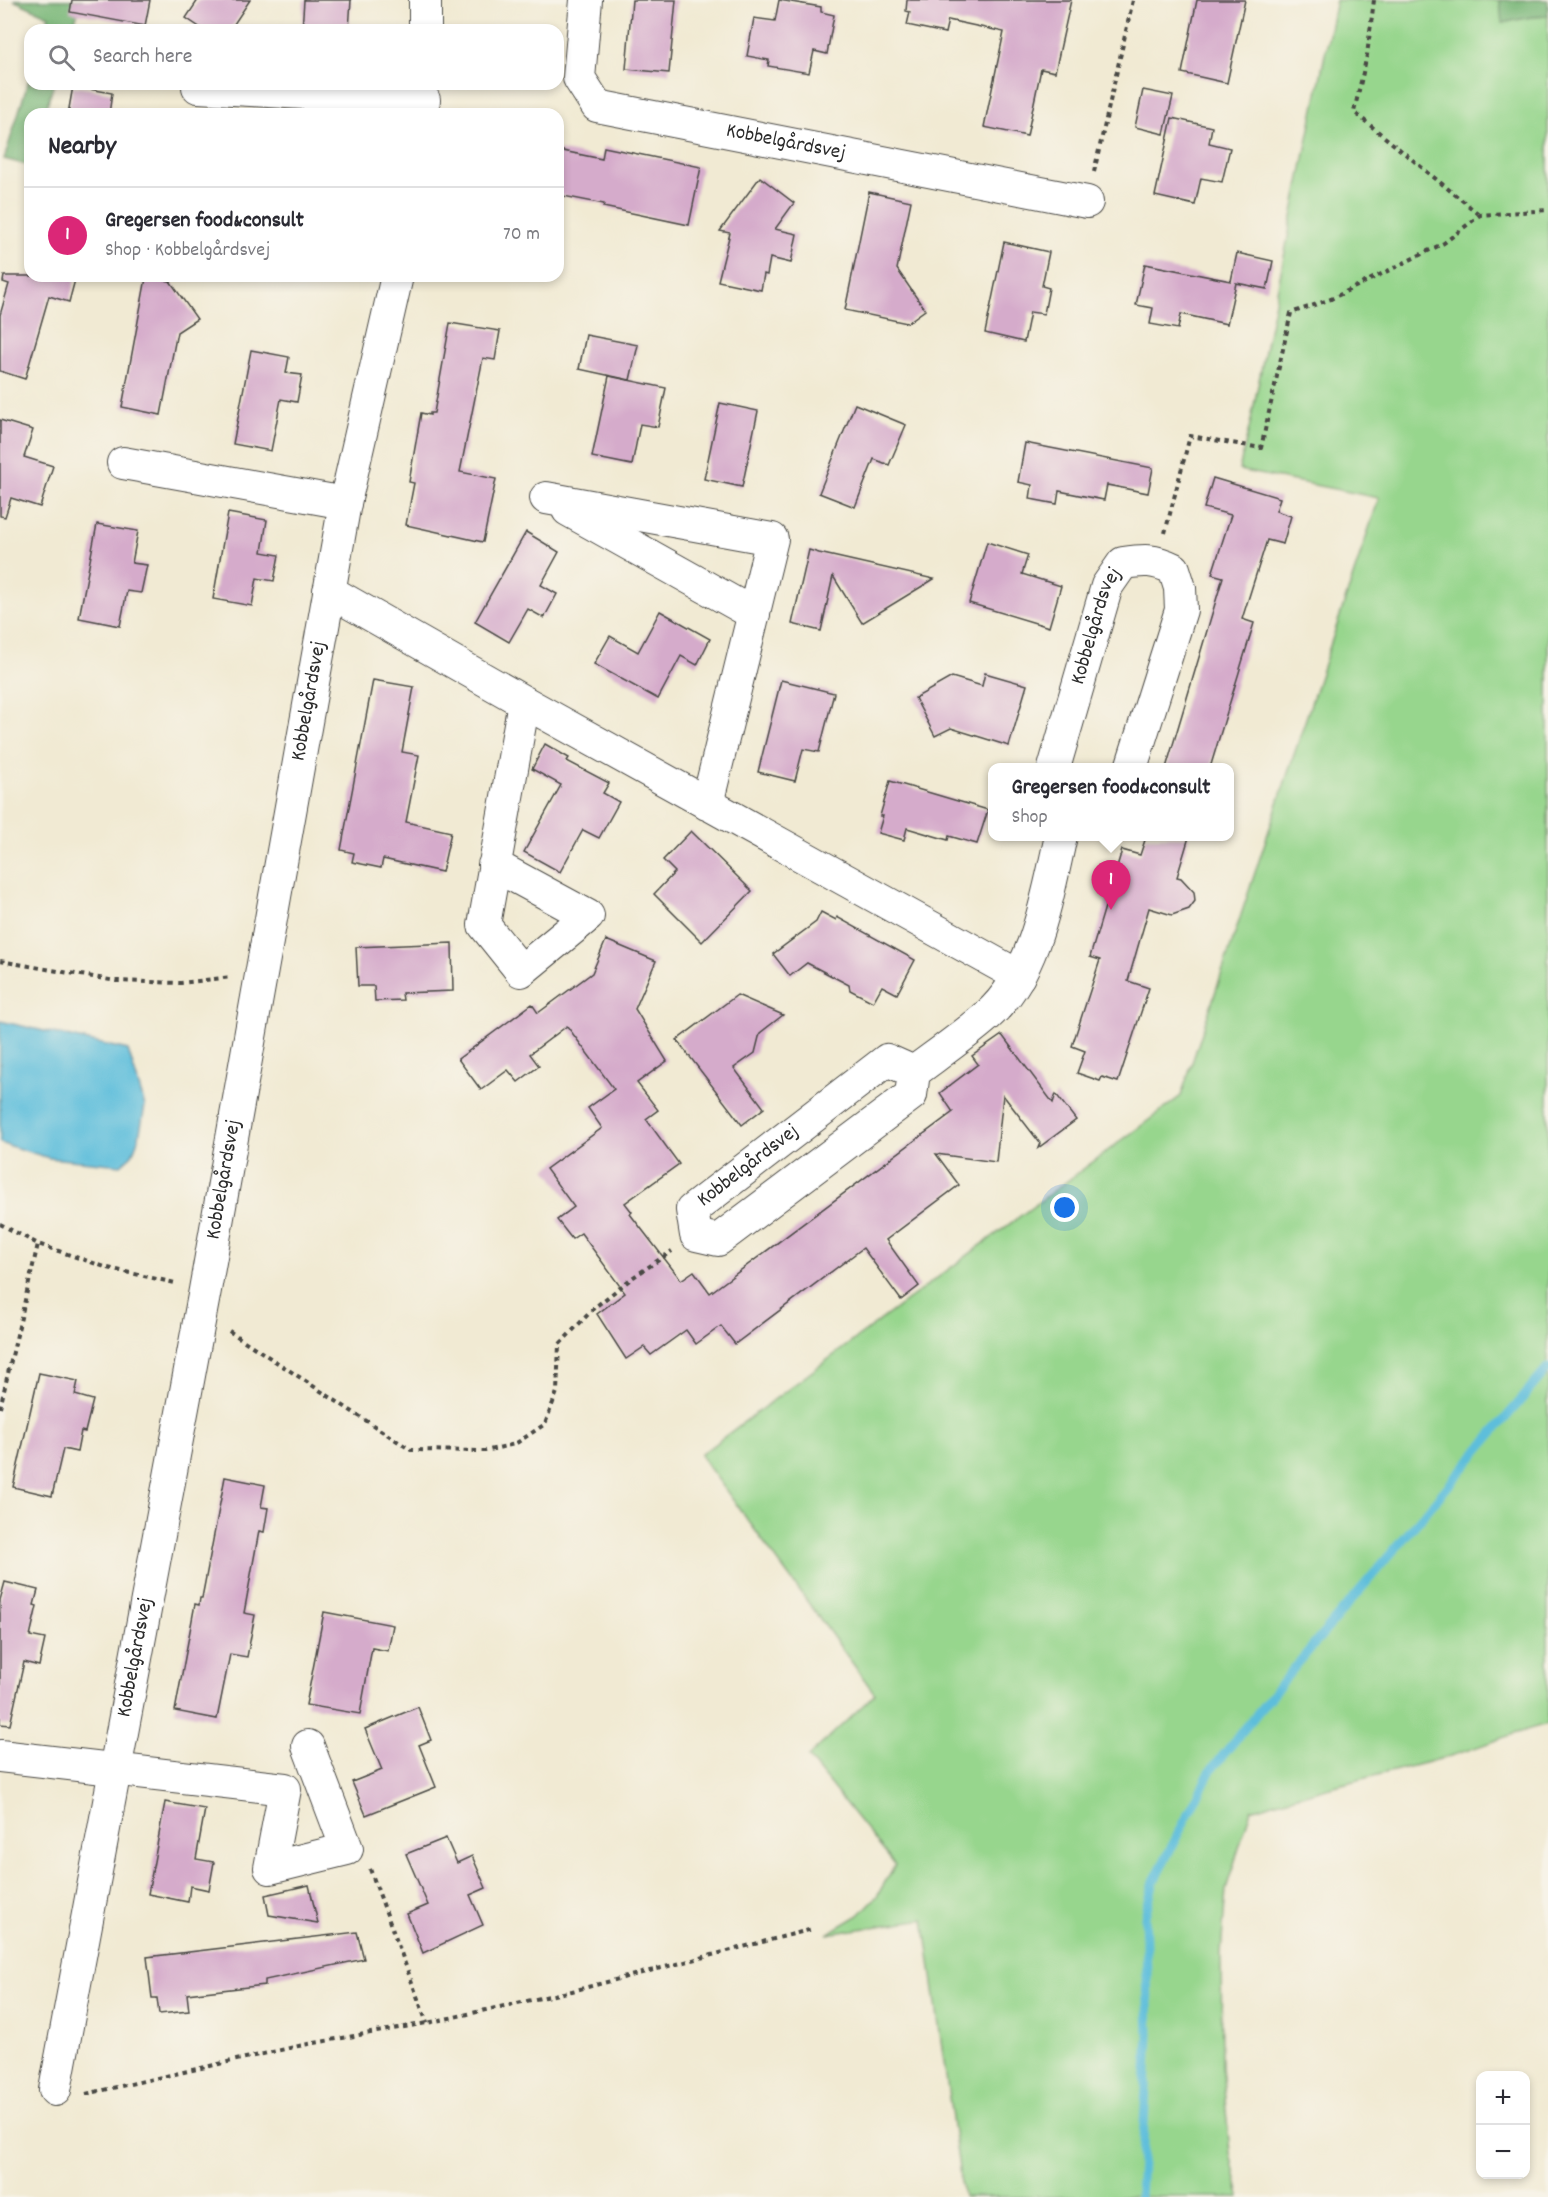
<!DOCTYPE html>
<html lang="en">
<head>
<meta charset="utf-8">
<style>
  :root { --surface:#fff; --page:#f2f2f3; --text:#2b2b33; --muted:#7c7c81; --line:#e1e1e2; --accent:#db2777 }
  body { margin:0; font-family:Dekko,sans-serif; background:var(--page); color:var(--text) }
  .controls { position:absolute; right:18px; bottom:18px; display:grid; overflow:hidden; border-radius:12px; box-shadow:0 3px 9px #0003 }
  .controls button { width:54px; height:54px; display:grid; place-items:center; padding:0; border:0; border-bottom:2px solid var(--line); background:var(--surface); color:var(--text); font:30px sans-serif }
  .you { position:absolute; left:1065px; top:1208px; width:21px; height:21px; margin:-15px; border:4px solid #fff; border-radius:50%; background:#1a73e8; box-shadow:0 0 0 9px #1a73e833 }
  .badge { display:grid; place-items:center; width:39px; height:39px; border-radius:50%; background:var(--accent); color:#fff; font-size:20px; font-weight:700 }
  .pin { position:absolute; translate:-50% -50px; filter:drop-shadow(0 2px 3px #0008) }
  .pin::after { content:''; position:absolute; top:32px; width:21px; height:18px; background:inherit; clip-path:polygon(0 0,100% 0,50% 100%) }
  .popup { position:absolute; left:988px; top:763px; width:246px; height:78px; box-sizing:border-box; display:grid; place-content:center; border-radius:12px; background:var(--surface); filter:drop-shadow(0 2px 4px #0005); font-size:20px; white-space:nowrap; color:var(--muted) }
  .popup b { font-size:22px; color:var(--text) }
  .popup::after { content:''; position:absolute; left:50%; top:100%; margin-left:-12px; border:12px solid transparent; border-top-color:var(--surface) }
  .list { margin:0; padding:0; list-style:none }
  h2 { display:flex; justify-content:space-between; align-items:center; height:78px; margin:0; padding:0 24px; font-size:26px }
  h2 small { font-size:20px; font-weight:400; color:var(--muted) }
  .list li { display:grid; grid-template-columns:39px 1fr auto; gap:18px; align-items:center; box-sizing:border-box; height:96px; padding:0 24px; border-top:2px solid var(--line) }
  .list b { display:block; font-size:22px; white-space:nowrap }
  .list p { margin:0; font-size:20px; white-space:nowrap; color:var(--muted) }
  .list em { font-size:20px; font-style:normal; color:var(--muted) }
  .icon { flex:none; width:33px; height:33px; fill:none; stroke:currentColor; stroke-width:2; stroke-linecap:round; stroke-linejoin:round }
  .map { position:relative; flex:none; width:1548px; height:2197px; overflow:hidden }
  .search { position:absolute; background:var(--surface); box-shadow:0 3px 9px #0003; left:24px; top:24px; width:540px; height:66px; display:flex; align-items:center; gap:15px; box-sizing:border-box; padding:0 21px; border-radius:18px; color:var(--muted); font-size:22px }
  .panel { position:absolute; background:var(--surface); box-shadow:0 3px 9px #0003; left:24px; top:108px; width:540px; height:174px; border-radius:18px }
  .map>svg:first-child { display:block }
  .green { fill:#97d68d; stroke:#61805c; stroke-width:1.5 }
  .forest { fill:#79b778; stroke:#527152; stroke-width:1.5 }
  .water { fill:#5dbedb; stroke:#447483; stroke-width:1.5 }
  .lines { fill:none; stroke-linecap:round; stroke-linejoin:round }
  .stream { stroke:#5dbedb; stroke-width:9 }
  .building { fill:#d5abcb }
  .street-casing { stroke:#494844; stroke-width:34 }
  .path { stroke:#494844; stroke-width:4; stroke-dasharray:4.5 4.5; stroke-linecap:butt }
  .street { stroke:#fff; stroke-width:32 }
  .labels { text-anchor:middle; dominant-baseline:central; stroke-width:4.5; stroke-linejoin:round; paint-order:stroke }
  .street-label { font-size:21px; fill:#2b2b2b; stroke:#f7f3e8 }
</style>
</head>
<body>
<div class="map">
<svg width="1548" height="2197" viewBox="0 0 1548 2197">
  <rect width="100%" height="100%" fill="#f7f3e8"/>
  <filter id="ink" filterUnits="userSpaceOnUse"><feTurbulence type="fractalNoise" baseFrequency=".0167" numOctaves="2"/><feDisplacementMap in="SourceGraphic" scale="12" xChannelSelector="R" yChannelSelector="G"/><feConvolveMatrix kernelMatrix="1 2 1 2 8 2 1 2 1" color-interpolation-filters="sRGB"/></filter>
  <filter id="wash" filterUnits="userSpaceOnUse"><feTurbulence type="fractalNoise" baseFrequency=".008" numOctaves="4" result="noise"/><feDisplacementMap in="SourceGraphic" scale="24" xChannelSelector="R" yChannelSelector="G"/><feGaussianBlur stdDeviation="1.35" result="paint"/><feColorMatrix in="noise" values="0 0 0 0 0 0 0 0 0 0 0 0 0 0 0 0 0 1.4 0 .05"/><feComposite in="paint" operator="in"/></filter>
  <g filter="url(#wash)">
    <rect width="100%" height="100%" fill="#f1ead3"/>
    <!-- green -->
    <path class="green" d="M 1336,0 L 1500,0 L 1502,22 L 1531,17 L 1548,16 L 1548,1724 C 1513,1732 1481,1747 1447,1757 C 1381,1775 1315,1789 1251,1810 L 1226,1889 L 1221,1953 L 1222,2067 L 1230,2153 L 1240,2197 L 963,2197 L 924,1919 L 827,1934 L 859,1915 L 877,1896 L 895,1865 L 808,1757 L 875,1694 L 700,1455 L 1181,1096 L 1379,498 L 1239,470 L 1251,420 Z"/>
    <!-- forest -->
    <g class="forest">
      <path d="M 13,0 L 82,0 L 72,30 L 45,30 L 49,16 Z"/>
      <path d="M 1500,0 L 1548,0 L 1548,16 L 1531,17 L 1502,23 Z"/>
      <path d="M 30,76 L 30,84 L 54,84 L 44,114 L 30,114 L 30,155 L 27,165 L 4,159 Z"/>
    </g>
    <!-- water -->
    <path class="water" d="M 0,1021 L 128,1050 L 145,1106 L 139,1137 L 132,1155 L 121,1165 L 49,1158 L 0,1143 Z"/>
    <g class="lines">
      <!-- stream -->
      <path class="stream" d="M 1140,2197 L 1149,2034 L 1145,1916 L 1154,1881 L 1211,1770 L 1289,1674 L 1548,1368"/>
    </g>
    <g id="blocks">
      <!-- building -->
      <g class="building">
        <path d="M 72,0 L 150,0 L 145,26 L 70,12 Z"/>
        <path d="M 198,0 L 250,0 L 230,30 L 204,30 L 186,18 Z"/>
        <path d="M 304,0 L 351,0 L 349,30 L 302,30 Z"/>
        <path d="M 632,0 L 676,0 L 669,73 L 626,69 Z"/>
        <path d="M 779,0 L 821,7 L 821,12 L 834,15 L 827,54 L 814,51 L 809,73 L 768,66 L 769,60 L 747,56 L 754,18 L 775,21 Z"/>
        <path d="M 907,0 L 1071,0 L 1055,72 L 1041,69 L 1027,136 L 984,127 L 1004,32 L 948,20 L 945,33 L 907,25 L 910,12 L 906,11 Z"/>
        <path d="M 1197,0 L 1245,0 L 1227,83 L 1182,73 Z"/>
        <path d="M 73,86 L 112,93 L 109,114 L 68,114 Z"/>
        <path d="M 1143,90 L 1173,96 L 1164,134 L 1135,127 Z"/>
        <path d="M 1172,118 L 1212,127 L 1209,143 L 1230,148 L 1222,182 L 1201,178 L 1195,205 L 1155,196 Z"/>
        <path d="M 604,147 L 701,167 L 689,225 L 603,207 L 604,204 L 558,195 L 558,150 L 602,159 Z"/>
        <path d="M 760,177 L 794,203 L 775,229 L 797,234 L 791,263 L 770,258 L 767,275 L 764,274 L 761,290 L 718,281 L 730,233 L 720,231 Z"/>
        <path d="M 869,192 L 911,201 L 897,269 L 925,310 L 907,323 L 845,310 Z"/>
        <path d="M 1004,242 L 1049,252 L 1042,286 L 1049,288 L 1044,314 L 1030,312 L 1024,342 L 985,333 Z"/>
        <path d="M 1237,253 L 1273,261 L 1267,289 L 1236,283 L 1227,324 L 1181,314 L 1178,329 L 1150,324 L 1153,308 L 1136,305 L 1145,264 L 1231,281 Z"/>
        <path d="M 4,276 L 76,276 L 69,302 L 49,296 L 25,379 L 0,371 L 0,315 L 9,284 L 3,282 Z"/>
        <path d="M 146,278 L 170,281 L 197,319 L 177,332 L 161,415 L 122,407 Z"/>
        <path d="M 450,323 L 500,331 L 495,360 L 483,358 L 460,472 L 496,479 L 483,542 L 406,525 L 414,483 L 409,482 L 421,413 L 430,415 L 430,413 L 434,413 Z"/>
        <path d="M 586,335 L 638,345 L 630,380 L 579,369 Z"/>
        <path d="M 251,350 L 289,357 L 286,373 L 302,375 L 297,402 L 281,399 L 271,451 L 233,444 Z"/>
        <path d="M 609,376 L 666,388 L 658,427 L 640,424 L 632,465 L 592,457 Z"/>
        <path d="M 720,403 L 758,411 L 742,487 L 704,479 Z"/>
        <path d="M 855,404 L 906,425 L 889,465 L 874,459 L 855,507 L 819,493 Z"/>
        <path d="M 0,420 L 33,430 L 24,457 L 53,466 L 40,507 L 11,498 L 5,517 L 0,516 Z"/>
        <path d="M 1025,443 L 1153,468 L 1148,493 L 1107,485 L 1104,500 L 1059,491 L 1057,504 L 1030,499 L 1032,485 L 1018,482 Z"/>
        <path d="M 1213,478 L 1280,498 L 1276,511 L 1291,516 L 1283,544 L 1267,540 L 1242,619 L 1254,623 L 1210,768 L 1166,768 L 1223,577 L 1212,574 L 1231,515 L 1204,508 Z"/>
        <path d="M 228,513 L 267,520 L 262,552 L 279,555 L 274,581 L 257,578 L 252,606 L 213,599 Z"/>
        <path d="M 97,524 L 138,531 L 132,563 L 147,565 L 141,593 L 127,591 L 120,626 L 79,618 Z"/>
        <path d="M 526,532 L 559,552 L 541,585 L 557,594 L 544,618 L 528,609 L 509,642 L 475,622 Z"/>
        <path d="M 987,542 L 1028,555 L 1022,574 L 1061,586 L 1049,627 L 969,603 Z"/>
        <path d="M 809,550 L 819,553 L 934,579 L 862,623 L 833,576 L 821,631 L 792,624 Z"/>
        <path d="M 660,611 L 710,639 L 697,665 L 681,656 L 658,699 L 594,664 L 610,636 L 638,652 Z"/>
        <path d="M 985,673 L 1027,685 L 1009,746 L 951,728 L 935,736 L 915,698 L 952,677 L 982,686 Z"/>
        <path d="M 373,680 L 414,687 L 402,752 L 419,755 L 406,822 L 451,832 L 442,872 L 383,859 L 381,868 L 352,862 L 354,853 L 341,850 Z"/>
        <path d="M 781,680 L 834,693 L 819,752 L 803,749 L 795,781 L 758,772 Z"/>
        <path d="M 545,744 L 569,758 L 567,761 L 609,783 L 603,793 L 619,802 L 599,838 L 583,830 L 560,872 L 524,852 L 561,785 L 532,769 Z"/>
        <path d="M 890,781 L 988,810 L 977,844 L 949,836 L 948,840 L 907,828 L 904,840 L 878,833 L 883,816 L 880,816 Z"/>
        <path d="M 691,831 L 752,891 L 702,942 L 654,894 L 675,872 L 663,860 Z"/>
        <path d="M 1146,837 L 1189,837 L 1177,877 L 1181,878 L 1194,892 L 1195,901 L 1189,909 L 1172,915 L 1149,908 L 1128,981 L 1149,988 L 1118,1082 L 1102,1077 L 1100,1081 L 1077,1073 L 1085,1051 L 1072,1046 L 1100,960 L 1090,957 L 1122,850 L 1140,855 Z"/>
        <path d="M 821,912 L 836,920 L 837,917 L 915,960 L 897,994 L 882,986 L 873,1002 L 850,990 L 849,985 L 807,963 L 790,976 L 773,954 L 816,922 Z"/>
        <path d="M 606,940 L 656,961 L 635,1009 L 667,1061 L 637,1083 L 658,1110 L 646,1119 L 679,1164 L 625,1203 L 632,1212 L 630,1214 L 681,1280 L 694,1271 L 710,1293 L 953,1112 L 940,1093 L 978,1064 L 972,1056 L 1002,1035 L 1053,1103 L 1056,1094 L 1076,1120 L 1038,1148 L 1040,1143 L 1003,1095 L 996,1162 L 936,1154 L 959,1185 L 886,1240 L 919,1286 L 901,1300 L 863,1248 L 735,1344 L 721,1326 L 696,1344 L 686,1330 L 651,1355 L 644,1347 L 626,1359 L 597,1314 L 625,1293 L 581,1233 L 572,1239 L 557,1220 L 574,1207 L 546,1169 L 602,1128 L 588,1108 L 614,1089 L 567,1026 L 530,1054 L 539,1066 L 518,1082 L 508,1070 L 481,1090 L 458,1059 L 532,1004 L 538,1013 L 592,973 Z"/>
        <path d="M 452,943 L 453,991 L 402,993 L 403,1000 L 375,1001 L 374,986 L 358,986 L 356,947 Z"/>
        <path d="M 737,995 L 783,1015 L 760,1033 L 755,1053 L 734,1068 L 764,1108 L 742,1125 L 677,1040 Z"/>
        <path d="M 39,1373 L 78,1381 L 75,1395 L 93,1400 L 85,1432 L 81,1431 L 77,1452 L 63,1449 L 52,1496 L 13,1487 Z"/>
        <path d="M 225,1477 L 265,1485 L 261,1507 L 268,1508 L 264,1532 L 259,1531 L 244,1613 L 255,1615 L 247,1657 L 230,1654 L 217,1719 L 175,1711 L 195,1604 L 199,1605 L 200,1598 L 202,1598 Z"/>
        <path d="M 5,1582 L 38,1590 L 34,1605 L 37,1606 L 30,1636 L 45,1639 L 39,1666 L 24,1662 L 10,1725 L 0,1724 L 0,1600 Z"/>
        <path d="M 324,1612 L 393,1625 L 388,1651 L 372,1648 L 360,1714 L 306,1705 Z"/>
        <path d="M 418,1707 L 431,1740 L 419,1745 L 436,1787 L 366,1815 L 352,1782 L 382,1770 L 365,1729 Z"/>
        <path d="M 165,1802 L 205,1809 L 196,1859 L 214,1862 L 209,1890 L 190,1886 L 188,1902 L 148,1894 Z"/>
        <path d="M 446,1838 L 457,1863 L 472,1856 L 486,1888 L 470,1895 L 483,1925 L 423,1953 L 407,1914 L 428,1905 L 406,1854 Z"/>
        <path d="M 309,1885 L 318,1923 L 269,1915 L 265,1895 Z"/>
        <path d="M 357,1932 L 364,1959 L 265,1980 L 265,1985 L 187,1994 L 189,2011 L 159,2014 L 157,1998 L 152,1998 L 147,1957 Z"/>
      </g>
    </g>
  </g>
  <g filter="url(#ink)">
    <use href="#blocks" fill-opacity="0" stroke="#494844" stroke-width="1.5"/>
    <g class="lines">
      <!-- street casing -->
      <g class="street-casing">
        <g id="street">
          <path id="s1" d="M 586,0 L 579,78 L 597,106 L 1087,202"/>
          <path d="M 425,30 L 425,0"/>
          <path d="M 198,87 L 424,100"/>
          <path d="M 123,463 L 345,503"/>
          <path d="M 546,498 L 772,539 L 707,804"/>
          <path d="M 568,510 L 754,614"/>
          <path d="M 329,591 L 524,702 L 1019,976"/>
          <path id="s2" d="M 1054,768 L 1107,586 L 1123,563 C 1144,560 1154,559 1174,569 L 1180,588 L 1181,610 L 1131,768"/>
          <path d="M 494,865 L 588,916 L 521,971 L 484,925 L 524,702"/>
          <path id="s3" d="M 914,1072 L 911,1095 L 718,1240 L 696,1235 L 692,1210 L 887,1060 L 914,1072 C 938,1054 964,1036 987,1016 C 1036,973 1047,897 1061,836"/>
          <path d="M 0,1756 L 285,1789 L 270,1868 L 347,1849 L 308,1746"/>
          <path id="s4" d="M 55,2090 L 205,1290 L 345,503 L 397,276"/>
        </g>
      </g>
      <!-- path -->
      <g class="path">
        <path d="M 1374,0 L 1367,55 L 1354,112 L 1480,215"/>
        <path d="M 1094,172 L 1133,0"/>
        <path d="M 1165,533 L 1190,436 L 1261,448 L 1291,313 L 1331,299 L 1444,243 L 1480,215 L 1548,210"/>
        <path d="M 0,961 L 116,981 L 181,983 L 231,977"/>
        <path d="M 0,1224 L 38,1244 L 108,1268 L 175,1283"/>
        <path d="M 229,1331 L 411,1450 L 485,1451 L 515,1444 L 545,1424 L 557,1392 L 559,1345 L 594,1308 L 632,1278 L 672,1251"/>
        <path d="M 0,1408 L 38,1244"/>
        <path d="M 370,1869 L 427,2023"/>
        <path d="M 86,2094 L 303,2045 L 427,2023 L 572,1991 L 813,1929"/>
      </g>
      <!-- street -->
      <use href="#street" class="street"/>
    </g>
  </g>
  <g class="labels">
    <!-- street labels -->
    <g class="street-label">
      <text stroke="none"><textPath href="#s1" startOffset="304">Kobbelgårdsvej</textPath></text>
      <text stroke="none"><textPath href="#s2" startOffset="148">Kobbelgårdsvej</textPath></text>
      <text stroke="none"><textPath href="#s4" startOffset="1412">Kobbelgårdsvej</textPath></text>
      <text stroke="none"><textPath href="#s3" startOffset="384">Kobbelgårdsvej</textPath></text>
      <text stroke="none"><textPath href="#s4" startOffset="926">Kobbelgårdsvej</textPath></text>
      <text stroke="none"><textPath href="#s4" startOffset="440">Kobbelgårdsvej</textPath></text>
    </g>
  </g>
</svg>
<div class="controls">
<button>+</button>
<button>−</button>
</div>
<div class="you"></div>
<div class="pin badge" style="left:1111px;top:910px">1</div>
<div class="popup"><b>Gregersen food&amp;consult</b>Shop</div>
<div class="search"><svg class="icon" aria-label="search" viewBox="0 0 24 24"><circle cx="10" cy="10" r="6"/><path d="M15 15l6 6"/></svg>Search here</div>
<section class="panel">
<h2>Nearby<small></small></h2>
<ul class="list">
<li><span class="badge">1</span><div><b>Gregersen food&amp;consult</b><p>Shop · Kobbelgårdsvej</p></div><em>70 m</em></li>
</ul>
</section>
</div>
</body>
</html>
